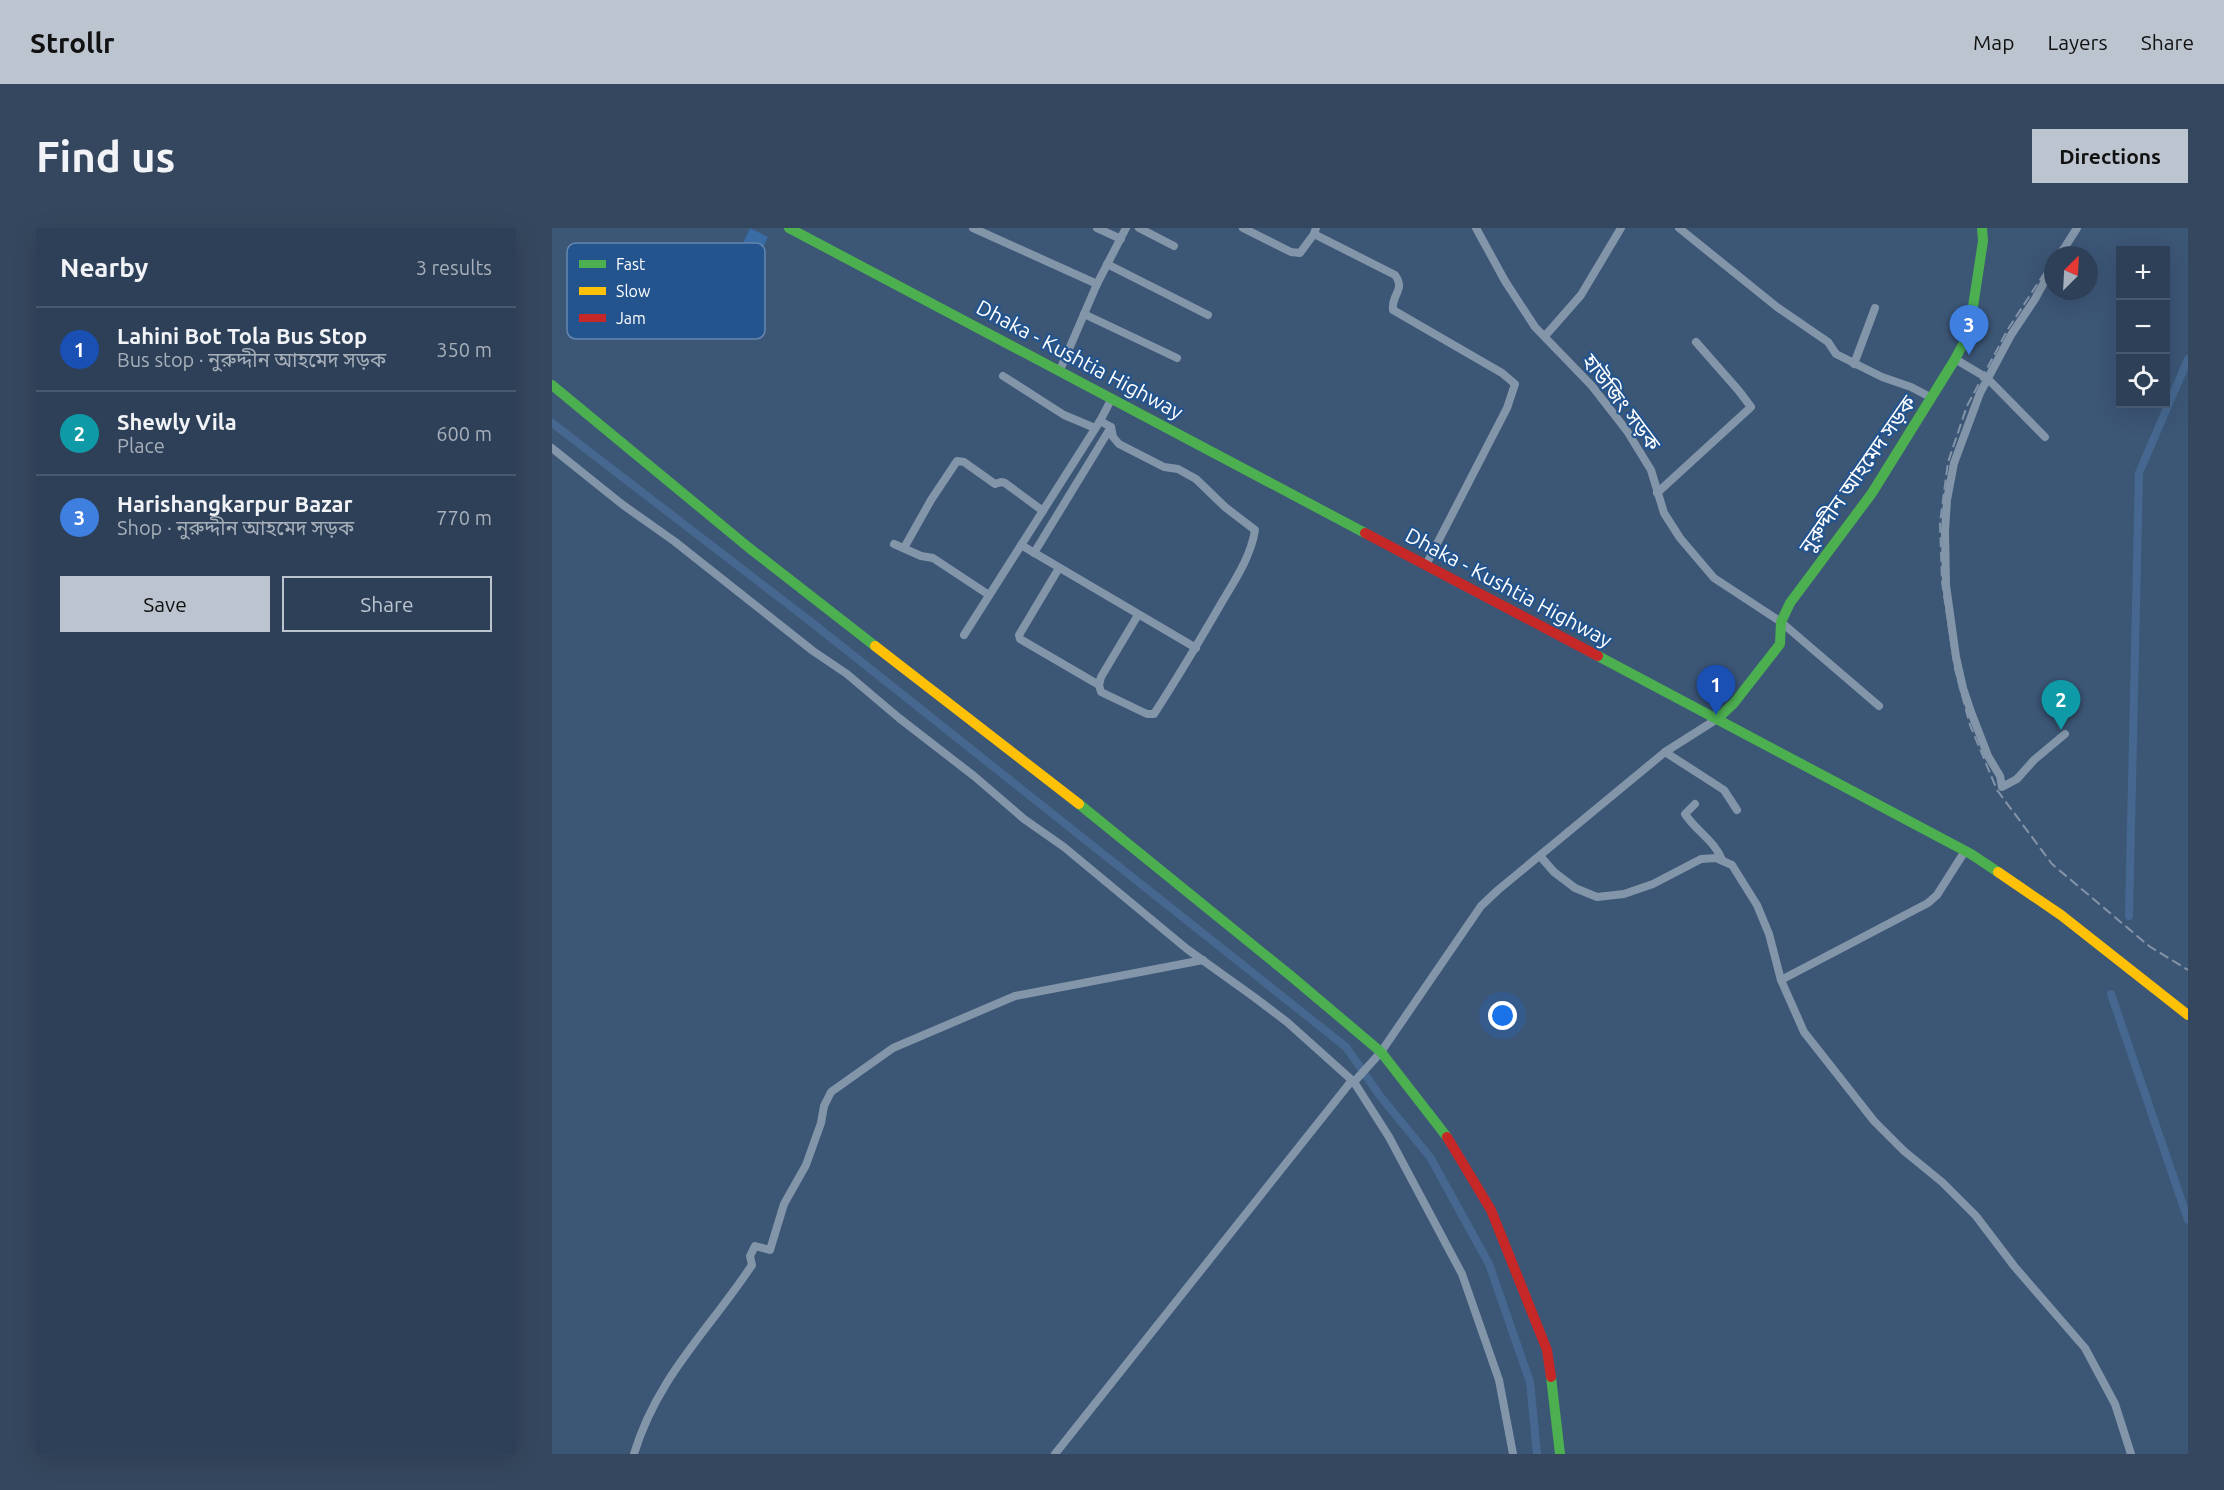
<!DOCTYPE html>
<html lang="en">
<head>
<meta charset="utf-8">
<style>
  :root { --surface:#2d4058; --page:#35475e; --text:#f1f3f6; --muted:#a7afba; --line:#48596e; --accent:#bbc4cf }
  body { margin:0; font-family:Ubuntu,"Noto Sans Bengali",sans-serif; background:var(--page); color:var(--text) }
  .controls { position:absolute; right:18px; top:18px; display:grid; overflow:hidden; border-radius:0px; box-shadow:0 6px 24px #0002 }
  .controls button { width:54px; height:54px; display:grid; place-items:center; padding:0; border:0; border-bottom:2px solid var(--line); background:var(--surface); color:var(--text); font:30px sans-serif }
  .compass { position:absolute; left:1492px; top:18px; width:54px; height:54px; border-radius:50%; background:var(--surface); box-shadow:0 6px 24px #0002; rotate:24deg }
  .you { position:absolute; left:951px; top:788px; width:21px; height:21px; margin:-15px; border:4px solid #fff; border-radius:50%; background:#1a73e8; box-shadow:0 0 0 9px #1a73e833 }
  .badge { display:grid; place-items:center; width:39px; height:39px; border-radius:50%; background:var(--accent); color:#fff; font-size:20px; font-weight:700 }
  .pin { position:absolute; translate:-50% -50px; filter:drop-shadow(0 2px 3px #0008) }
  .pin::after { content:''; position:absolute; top:32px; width:21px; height:18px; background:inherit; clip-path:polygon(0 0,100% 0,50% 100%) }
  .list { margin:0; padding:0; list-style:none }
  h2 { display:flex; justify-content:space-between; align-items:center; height:78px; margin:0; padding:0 24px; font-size:26px }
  h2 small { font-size:20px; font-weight:400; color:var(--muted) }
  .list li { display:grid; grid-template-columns:39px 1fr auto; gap:18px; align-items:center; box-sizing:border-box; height:84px; padding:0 24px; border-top:2px solid var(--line) }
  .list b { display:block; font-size:22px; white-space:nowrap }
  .list p { margin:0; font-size:20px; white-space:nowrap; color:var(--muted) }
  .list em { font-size:20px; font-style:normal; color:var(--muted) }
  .actions { display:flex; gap:12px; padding:18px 24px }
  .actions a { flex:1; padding:14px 0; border:2px solid var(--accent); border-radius:0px; text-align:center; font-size:21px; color:var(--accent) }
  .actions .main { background:var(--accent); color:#111 }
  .icon { flex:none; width:33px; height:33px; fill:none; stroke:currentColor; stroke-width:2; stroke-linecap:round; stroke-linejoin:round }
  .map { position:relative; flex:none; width:1636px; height:1226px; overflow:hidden; border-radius:0px }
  header { display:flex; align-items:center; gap:36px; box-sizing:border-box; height:84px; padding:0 30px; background:var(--accent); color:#111 }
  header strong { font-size:28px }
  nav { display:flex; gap:33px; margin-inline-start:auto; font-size:21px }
  .intro { display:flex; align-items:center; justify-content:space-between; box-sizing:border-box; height:144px; padding:0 36px }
  h1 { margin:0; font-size:42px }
  .button { padding:15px 27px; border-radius:0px; background:var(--accent); color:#111; font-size:21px; font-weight:700 }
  main { display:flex; gap:36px; padding:0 36px }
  aside { flex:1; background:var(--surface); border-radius:0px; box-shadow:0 6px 24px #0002 }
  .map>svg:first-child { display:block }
  .green { fill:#396ba4 }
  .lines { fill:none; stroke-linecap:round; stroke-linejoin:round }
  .canal { stroke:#466890; stroke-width:8 }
  .street { stroke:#8396a9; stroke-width:8 }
  .fast { stroke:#4caf50; stroke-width:10 }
  .slow { stroke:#ffc107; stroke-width:10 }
  .jam { stroke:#c62828; stroke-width:10 }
  .rail { stroke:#8394a9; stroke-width:2; stroke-dasharray:10 4.5; stroke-linecap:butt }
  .labels { text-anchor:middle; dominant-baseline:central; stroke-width:4.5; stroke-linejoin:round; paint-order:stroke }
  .street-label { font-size:21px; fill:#fff; stroke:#23548e }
  .key { fill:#23548e; stroke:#6587b0; stroke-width:1.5 }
  .key-label { font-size:16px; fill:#fff }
</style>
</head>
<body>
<header>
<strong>Strollr</strong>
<nav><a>Map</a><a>Layers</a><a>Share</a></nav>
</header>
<div class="intro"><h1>Find us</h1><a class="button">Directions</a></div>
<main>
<aside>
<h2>Nearby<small>3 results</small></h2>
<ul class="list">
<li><span class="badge" style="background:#1a4fb4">1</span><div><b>Lahini Bot Tola Bus Stop</b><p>Bus stop · নুরুদ্দীন আহমেদ সড়ক</p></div><em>350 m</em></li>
<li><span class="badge" style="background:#0f9aa8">2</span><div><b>Shewly Vila</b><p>Place</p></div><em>600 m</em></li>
<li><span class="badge" style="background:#3f7fe0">3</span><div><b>Harishangkarpur Bazar</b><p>Shop · নুরুদ্দীন আহমেদ সড়ক</p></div><em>770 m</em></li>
</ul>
<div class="actions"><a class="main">Save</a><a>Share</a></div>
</aside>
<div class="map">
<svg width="1636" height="1226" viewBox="0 0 1636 1226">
  <rect width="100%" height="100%" fill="#3c5676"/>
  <!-- green -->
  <path class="green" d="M 198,0 L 216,9 L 206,30 L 188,22 Z"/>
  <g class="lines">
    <!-- canal -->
    <g class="canal">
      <path d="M 0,195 L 263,397 L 794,819 L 828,868 L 878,929 L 937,1036 L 978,1154 L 985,1226"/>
      <path d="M 1577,688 L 1587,245 L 1636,131"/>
      <path d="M 1559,766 L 1636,992"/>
    </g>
    <!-- street -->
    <g class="street">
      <path d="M 421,0 L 545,56"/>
      <path d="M 545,0 L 569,11"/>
      <path d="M 587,0 L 622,18"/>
      <path d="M 691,0 L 739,24 L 748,25 L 762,6 L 764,0"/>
      <path d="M 924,0 L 953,53 L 983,99 L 1040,158 L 1075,203 L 1099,242 L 1112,285 L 1128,310 L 1162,350 L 1229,394 L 1327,478"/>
      <path d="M 1127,0 L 1225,79 L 1276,114 L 1284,126 L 1330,149 L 1359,159 L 1380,170"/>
      <path d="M 762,6 L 843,47 C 854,62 839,66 841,82 L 950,145 L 963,156 L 955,180 L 874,337"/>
      <path d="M 1508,27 L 1525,0"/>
      <path d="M 555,36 L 656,87"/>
      <path d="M 1501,38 L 1483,71 L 1459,107 L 1428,165 L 1402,235 L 1395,272 L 1393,303 L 1394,357 L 1404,429 L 1411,460 L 1419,484 L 1436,528 L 1448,548 L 1450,559 L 1465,551 L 1482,532 L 1513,506"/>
      <path d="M 532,86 L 625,130"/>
      <path d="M 993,108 L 1029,67 L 1069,0"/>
      <path d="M 1403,131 L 1435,150 L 1493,209"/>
      <path d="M 1302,136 L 1323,80"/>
      <path d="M 508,142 L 545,56 L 574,0"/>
      <path d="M 451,148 L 512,187 L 543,200"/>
      <path d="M 548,193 L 559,199 L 561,209 L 567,216 L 612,239 L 626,241 L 644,251 L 673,279 L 703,302 C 699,328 683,352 670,374 C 648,412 626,449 602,486 L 595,486 L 549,464 L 547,457 L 549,449 L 586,387"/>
      <path d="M 0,220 L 71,277 L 122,313 L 261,423 L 295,446 L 347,490 L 422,548 L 472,591 L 512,619 L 635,721 L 702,769 L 735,794 L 802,854 L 837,909 L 910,1046 L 947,1152 L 961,1226"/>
      <path d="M 1105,265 L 1199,179 L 1187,163 L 1144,114"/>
      <path d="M 342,316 L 369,328 L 381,330 L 437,367"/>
      <path d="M 469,317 L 644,420"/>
      <path d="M 352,320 L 379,272 L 405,233 L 412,234 L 443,256 L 449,254 L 453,255 L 491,283"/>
      <path d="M 482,325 L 559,199"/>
      <path d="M 507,340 L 467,407 L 468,411 L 547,457"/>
      <path d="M 412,407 L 548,193 L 560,170"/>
      <path d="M 1113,524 L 1172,562 L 1185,582"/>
      <path d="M 1143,576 L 1133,586 C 1144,603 1163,613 1170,632"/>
      <path d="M 988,628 L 1002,644 L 1023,660 L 1045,669 L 1072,666 L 1101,656 L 1149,631 L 1164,630 L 1180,637 L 1205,677 L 1217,706 L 1229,752 L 1252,804 L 1322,893 L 1352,923 L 1390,954 L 1424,988 L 1462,1038 L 1533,1120 L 1563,1176 L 1579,1226"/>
      <path d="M 1229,752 L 1376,675 L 1385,667 L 1413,623"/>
      <path d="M 82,1226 C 105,1149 157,1102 200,1037 L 198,1028 L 203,1018 L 218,1022 L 232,976 L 254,937 L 269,895 L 272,878 L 279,864 L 341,820 L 463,768 L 651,732"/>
      <path d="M 503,1226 L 797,856 L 802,854 L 829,824 L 929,678 L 946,662 L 1113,524 L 1165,491"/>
    </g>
    <!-- fast -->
    <g class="fast">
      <path d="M 237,0 L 813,305"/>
      <path d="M 0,157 L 196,319 L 323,418"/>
      <path d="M 1046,428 L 1419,626 L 1446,644"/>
      <path d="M 1165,491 L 1182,475 L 1228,416 L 1229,394 L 1238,375 L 1320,265 L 1402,133 L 1417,105 L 1431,13 L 1430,0"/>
      <path d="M 527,576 L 739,748 L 829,824 L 895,909"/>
      <path d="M 999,1149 L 1008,1226"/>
    </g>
    <!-- slow -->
    <g class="slow">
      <path d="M 323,418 L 527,576"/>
      <path d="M 1446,644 L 1509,687 L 1636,787"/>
    </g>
    <!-- jam -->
    <g class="jam">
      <path d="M 813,305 L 1046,428"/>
      <path d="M 895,909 L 939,982 L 995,1122 L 999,1149"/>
    </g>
    <!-- rail -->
    <g class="rail">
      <path d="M 1504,27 L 1522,0"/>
      <path d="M 1501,32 L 1456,101 L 1415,178 L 1396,234 L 1388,295 L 1390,354 L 1403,441 L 1418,497 L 1445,562 L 1500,636 L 1597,718 L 1636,742"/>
    </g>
  </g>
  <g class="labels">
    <!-- street labels -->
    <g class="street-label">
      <text transform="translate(528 131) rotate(28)">Dhaka - Kushtia Highway</text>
      <text transform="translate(1070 174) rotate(53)">হাউজিং সড়ক</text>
      <text transform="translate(1305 246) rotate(-55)">নুরুদ্দীন আহমেদ সড়ক</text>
      <text transform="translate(957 359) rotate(28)">Dhaka - Kushtia Highway</text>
    </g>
  </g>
  <!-- legend -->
  <rect x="15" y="15" width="198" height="96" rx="9" class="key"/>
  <rect x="27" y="32" width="27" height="8" fill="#4caf50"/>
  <rect x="27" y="59" width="27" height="8" fill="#ffc107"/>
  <rect x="27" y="86" width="27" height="8" fill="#c62828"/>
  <g class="key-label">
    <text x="64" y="42">Fast</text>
    <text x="64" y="69">Slow</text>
    <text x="64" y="96">Jam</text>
  </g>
</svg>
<div class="controls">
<button>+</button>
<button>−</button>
<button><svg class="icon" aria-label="locate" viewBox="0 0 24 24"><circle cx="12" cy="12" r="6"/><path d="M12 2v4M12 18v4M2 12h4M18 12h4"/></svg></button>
</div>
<svg class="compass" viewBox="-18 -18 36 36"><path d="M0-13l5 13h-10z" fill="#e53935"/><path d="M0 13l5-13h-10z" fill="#a7afba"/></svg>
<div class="you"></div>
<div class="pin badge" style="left:1164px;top:487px;background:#1a4fb4">1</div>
<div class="pin badge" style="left:1509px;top:502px;background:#0f9aa8">2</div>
<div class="pin badge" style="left:1417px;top:127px;background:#3f7fe0">3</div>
</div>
</main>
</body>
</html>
